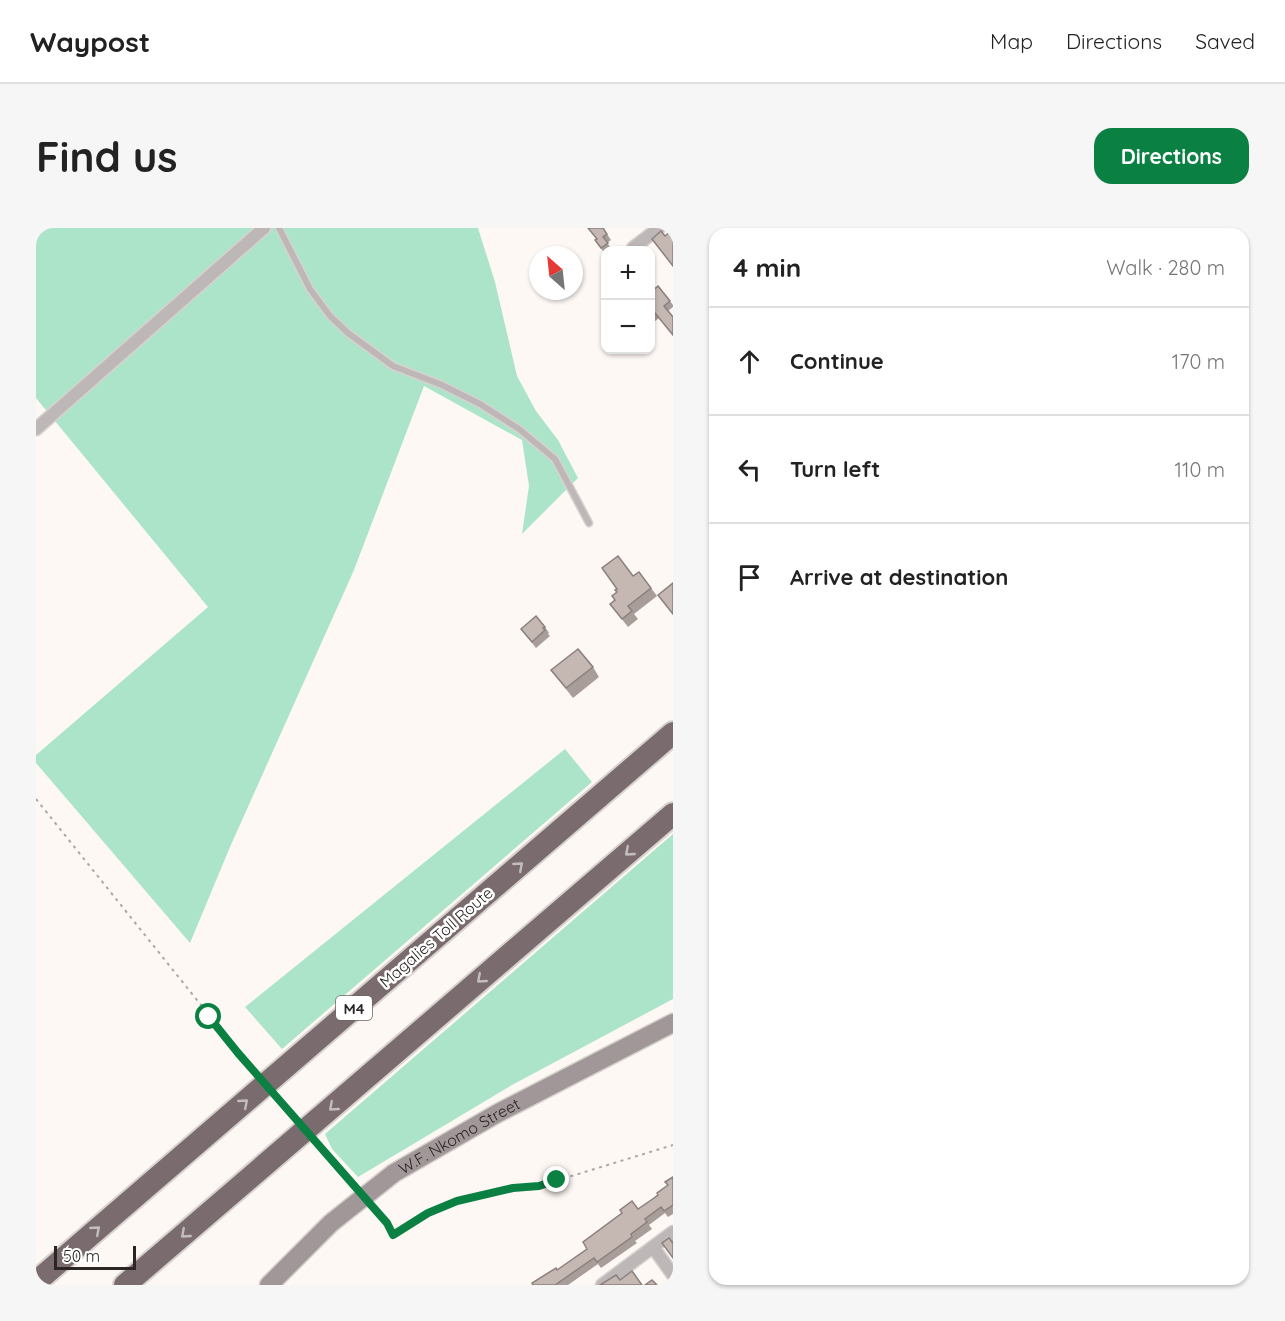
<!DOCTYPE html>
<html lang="en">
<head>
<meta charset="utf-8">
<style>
  :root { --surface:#fff; --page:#f6f6f6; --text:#222; --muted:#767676; --line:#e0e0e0; --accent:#0b8043 }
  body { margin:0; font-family:Quicksand,sans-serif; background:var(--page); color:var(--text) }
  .controls { position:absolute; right:18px; top:18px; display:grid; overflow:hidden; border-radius:12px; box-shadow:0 2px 4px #0004 }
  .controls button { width:54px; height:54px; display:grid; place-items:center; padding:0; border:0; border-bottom:2px solid var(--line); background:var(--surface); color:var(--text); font:30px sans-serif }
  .compass { position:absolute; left:493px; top:18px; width:54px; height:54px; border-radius:50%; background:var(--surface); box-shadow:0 2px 4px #0004; rotate:333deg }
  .scale { position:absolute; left:18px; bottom:15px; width:82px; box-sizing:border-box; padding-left:6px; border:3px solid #2b2624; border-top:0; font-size:16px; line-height:21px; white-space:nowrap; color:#2b2624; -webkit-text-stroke:4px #fff; paint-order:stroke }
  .stop { position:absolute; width:18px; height:18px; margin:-14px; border:4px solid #0b8043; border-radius:50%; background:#fff }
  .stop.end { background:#0b8043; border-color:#fff; box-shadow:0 2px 6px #0008 }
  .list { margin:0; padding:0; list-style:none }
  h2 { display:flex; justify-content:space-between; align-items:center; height:78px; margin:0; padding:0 24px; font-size:26px }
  h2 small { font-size:20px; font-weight:400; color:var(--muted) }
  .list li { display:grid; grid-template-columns:39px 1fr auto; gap:18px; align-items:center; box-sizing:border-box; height:108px; padding:0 24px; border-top:2px solid var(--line) }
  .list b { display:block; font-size:22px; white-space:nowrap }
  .list em { font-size:20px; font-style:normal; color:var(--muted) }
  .icon { flex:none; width:33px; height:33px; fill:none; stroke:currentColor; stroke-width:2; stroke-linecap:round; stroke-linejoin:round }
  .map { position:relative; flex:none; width:637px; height:1057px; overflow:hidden; border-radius:18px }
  header { display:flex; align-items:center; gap:36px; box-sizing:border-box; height:84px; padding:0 30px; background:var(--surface); border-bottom:2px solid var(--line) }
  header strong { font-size:28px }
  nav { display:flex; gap:33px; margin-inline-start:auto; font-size:21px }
  .intro { display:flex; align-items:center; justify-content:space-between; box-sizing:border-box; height:144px; padding:0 36px }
  h1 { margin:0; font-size:42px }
  .button { padding:15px 27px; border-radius:18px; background:var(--accent); color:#fff; font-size:21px; font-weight:700 }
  main { display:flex; gap:36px; padding:0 36px }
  aside { flex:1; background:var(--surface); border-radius:18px; box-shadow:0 2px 4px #0004 }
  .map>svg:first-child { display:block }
  .green { fill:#ace4c9 }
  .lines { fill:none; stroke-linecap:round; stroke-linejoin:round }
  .lane-casing { stroke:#d8d2cf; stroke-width:9 }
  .street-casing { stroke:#d8d2cf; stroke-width:15 }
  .secondary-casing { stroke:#d8d2cf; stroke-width:21 }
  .highway-casing { stroke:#d8d2cf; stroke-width:26 }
  .path { stroke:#aca7a4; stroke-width:2; stroke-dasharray:3 4.5; stroke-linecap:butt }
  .lane { stroke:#beb7b8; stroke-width:6 }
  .street { stroke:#beb7b8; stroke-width:12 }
  .secondary { stroke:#a19798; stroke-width:18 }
  .highway { stroke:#7a6c6e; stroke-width:22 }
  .path-bridge { stroke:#aca7a4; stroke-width:2; stroke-dasharray:3 4.5; stroke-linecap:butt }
  .wall { fill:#a99d99 }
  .building { fill:#c5b7b2; stroke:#8a807d; stroke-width:1.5 }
  .oneway { stroke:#c3bdbe }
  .route { stroke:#0b8043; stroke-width:8 }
  .labels { text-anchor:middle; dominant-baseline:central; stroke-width:5; stroke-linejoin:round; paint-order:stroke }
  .shield { fill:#fff; stroke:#6b6766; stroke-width:1.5 }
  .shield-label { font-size:15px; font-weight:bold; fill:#2b2624 }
  .street-label { font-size:16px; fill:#2b2624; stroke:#fff }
</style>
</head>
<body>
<header>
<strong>Waypost</strong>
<nav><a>Map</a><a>Directions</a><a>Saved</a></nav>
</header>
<div class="intro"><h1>Find us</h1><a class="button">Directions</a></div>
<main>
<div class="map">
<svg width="637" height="1057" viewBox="0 0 637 1057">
  <rect width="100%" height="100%" fill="#fef8f5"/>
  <!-- green -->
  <g class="green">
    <path d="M 0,0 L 442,0 L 459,54 L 481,148 L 500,183 L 522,212 L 542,250 L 486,306 L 493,258 L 486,212 L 388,158 L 318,342 L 194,619 L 154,715 L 0,535 L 0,527 L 172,379 L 0,170 Z"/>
    <path d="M 529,521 L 556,554 L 246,821 L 209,779 Z"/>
    <path d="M 637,606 L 637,771 L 476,857 L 322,949 L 296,921 L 289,906 Z"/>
  </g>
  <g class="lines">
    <!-- lane casing -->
    <g class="lane-casing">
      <path id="lane" d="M 243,0 L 274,61 L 294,88 L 312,105 L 357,138 L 406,157 L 444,176 L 483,201 L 519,231 L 553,295"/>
    </g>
    <!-- street casing -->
    <g class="street-casing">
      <g id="street">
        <path d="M 597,20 L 623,0"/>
        <path d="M 0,201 L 228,0"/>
        <path d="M 617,1019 L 637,1047"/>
        <path d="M 566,1057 L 637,1004"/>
      </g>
    </g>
    <!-- secondary casing -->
    <g class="secondary-casing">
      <g id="secondary">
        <path id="s1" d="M 233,1057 L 295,995 L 358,945 L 462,885 L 637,795"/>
      </g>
    </g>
    <!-- highway casing -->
    <g class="highway-casing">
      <g id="highway">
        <path d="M 0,1054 L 637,505"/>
        <path d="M 89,1057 L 637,586"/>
      </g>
    </g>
    <!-- path -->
    <g class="path">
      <path d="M 0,571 L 217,842"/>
      <path d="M 351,995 L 357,1007 L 392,985 L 421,973 L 477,960 L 503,958 L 637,917"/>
    </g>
    <!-- lane -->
    <use href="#lane" class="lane"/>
    <!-- street -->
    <use href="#street" class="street"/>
    <!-- secondary -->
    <use href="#secondary" class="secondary"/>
    <!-- highway -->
    <use href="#highway" class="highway"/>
    <!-- path-bridge -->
    <path class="path-bridge" d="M 217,842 L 351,995"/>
  </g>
  <!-- wall -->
  <g class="wall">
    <path d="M 567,0 L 575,12 L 571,15 L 576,21 L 574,22 L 570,22 L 569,26 L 559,12 L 560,11 Z"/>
    <path d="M 622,58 L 637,77 L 637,79 L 618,94 L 615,90 L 615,61 L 616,63 Z"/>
    <path d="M 597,348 L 615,360 L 621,368 L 598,386 L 602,391 L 592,399 L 574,376 L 579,372 L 581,364 Z"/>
    <path d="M 509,399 L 513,405 L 512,406 L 514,408 L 500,420 L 485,401 Z"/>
    <path d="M 557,439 L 563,449 L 537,470 L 515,442 Z"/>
    <path d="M 637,949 L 637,986 L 632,989 L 629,985 L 613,997 L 616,1001 L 599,1013 L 601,1015 L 565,1040 L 562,1036 L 532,1057 L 497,1057 L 521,1042 L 551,1021 L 602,981 L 618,970 L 632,957 Z"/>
  </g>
  <!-- building -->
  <g class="building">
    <path d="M 552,0 L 567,0 L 571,6 L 567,9 L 572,15 L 565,20 L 559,12 L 561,11 Z"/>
    <path d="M 637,1 L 637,38 L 616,11 L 625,3 L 629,8 Z"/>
    <path d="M 622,58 L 634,73 L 628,78 L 637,89 L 637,107 L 619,85 L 615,89 L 615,61 L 616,63 Z"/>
    <path d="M 582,328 L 597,348 L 603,344 L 615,360 L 592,378 L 596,383 L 586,391 L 574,376 L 579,372 L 576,368 L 581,364 L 579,362 L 581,361 L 566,340 Z"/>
    <path d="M 637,355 L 637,386 L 622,367 Z"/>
    <path d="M 500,388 L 509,399 L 507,400 L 509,402 L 496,414 L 485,401 Z"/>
    <path d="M 542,421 L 557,439 L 530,460 L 515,442 Z"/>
    <path d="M 637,949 L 637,977 L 628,983 L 625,979 L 609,991 L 611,994 L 595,1006 L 596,1009 L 561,1034 L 558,1030 L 519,1057 L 497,1057 L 496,1055 L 520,1040 L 521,1042 L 551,1021 L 547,1014 L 586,985 L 584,982 L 596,973 L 602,981 L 618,970 L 622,967 L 621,965 L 632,957 L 629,954 Z"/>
    <path d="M 633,1010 L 636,1014 L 637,1013 L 637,1030 L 626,1015 Z"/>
    <path d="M 596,1043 L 606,1057 L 564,1057 L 580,1047 L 584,1052 Z"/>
    <path d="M 616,1052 L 621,1057 L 609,1057 Z"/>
  </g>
  <!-- one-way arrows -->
  <defs><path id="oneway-chevron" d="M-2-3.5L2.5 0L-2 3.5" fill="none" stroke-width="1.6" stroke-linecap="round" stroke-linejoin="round" transform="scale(1.5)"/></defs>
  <g class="oneway">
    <use href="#oneway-chevron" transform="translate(593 624) rotate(139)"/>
    <use href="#oneway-chevron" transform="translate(483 638) rotate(-41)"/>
    <use href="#oneway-chevron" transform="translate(445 751) rotate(139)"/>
    <use href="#oneway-chevron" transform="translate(208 875) rotate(-41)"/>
    <use href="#oneway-chevron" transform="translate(297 879) rotate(139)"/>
    <use href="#oneway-chevron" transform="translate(60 1002) rotate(-41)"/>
    <use href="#oneway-chevron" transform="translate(149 1006) rotate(139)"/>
  </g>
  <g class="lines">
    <!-- route -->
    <path class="route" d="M 173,789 L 202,825 L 336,978 L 351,995 L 357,1007 L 392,985 L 421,973 L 477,960 L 503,958 L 521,952"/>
  </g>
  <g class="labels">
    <!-- shield labels -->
    <rect class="shield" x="300" y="768" width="36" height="24" rx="4.5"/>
    <g class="shield-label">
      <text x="318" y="780">M4</text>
    </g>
    <!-- street labels -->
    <g class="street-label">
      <text transform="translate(400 709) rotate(-41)">Magalies Toll Route</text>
      <text stroke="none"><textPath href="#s1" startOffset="243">W.F. Nkomo Street</textPath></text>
    </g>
  </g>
</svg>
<div class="controls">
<button>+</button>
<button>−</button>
</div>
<svg class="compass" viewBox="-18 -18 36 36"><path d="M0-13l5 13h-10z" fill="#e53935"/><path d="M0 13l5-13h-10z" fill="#767676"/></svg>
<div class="scale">50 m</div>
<div class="stop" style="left:173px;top:789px"></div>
<div class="stop end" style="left:521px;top:952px"></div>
</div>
<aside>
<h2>4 min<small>Walk · 280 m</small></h2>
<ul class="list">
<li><svg class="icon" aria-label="ahead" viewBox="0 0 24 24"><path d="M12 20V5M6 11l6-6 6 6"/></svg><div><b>Continue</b></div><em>170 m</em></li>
<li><svg class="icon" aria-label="left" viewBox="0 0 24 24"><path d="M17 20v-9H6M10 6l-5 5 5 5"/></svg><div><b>Turn left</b></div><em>110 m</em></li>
<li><svg class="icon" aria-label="arrive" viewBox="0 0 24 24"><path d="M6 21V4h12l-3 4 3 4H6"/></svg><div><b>Arrive at destination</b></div></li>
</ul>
</aside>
</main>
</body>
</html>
